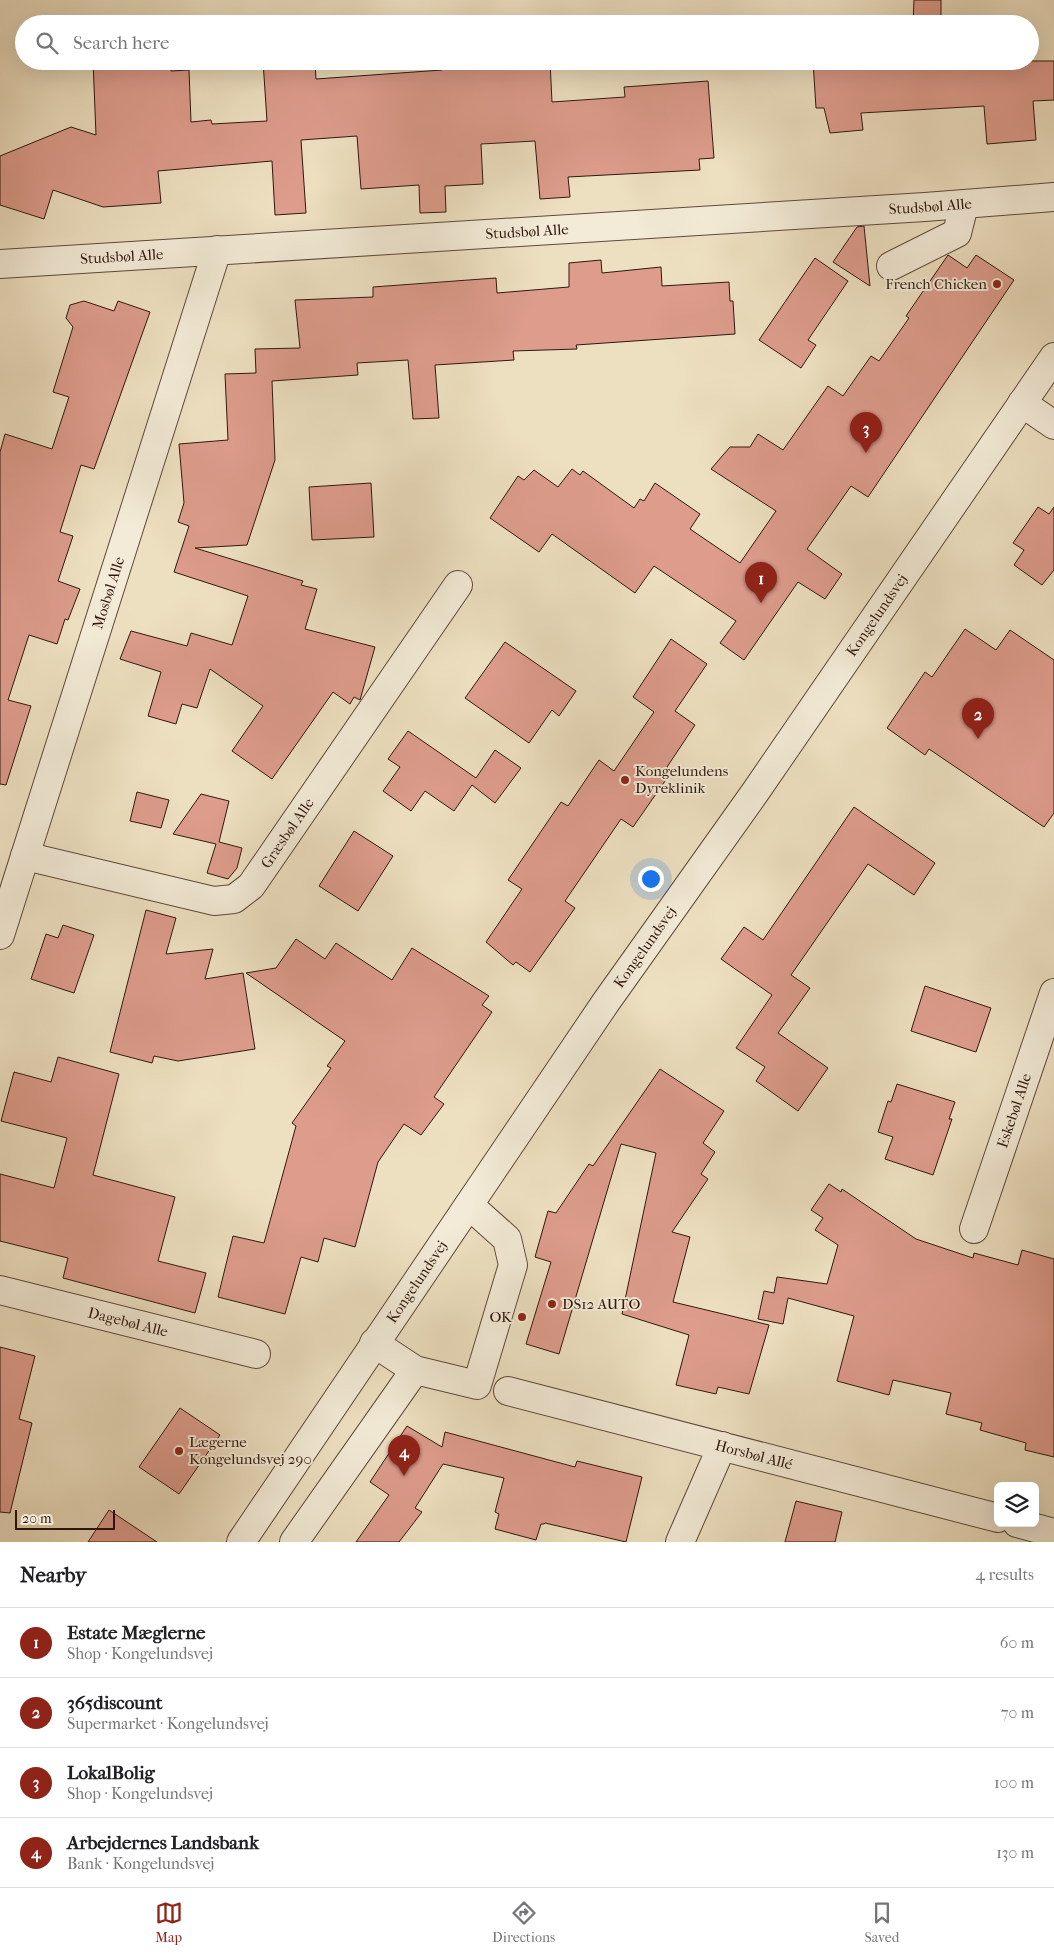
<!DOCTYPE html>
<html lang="en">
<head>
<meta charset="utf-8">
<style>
  :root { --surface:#fff; --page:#f2f2f2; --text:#202124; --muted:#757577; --line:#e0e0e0; --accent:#8f2418 }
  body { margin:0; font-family:"IM FELL French Canon",serif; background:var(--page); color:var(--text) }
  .controls { position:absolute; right:15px; bottom:15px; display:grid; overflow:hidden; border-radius:8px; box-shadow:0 5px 20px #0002 }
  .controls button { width:45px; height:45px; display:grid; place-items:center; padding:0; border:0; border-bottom:1px solid var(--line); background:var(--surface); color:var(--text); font:25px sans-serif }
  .scale { position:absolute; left:15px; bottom:12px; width:100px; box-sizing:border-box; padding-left:5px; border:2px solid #30170d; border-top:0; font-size:14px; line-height:18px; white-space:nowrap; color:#30170d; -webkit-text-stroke:4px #f3ebd7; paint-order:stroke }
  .you { position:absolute; left:650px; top:878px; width:18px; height:18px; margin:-12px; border:4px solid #fff; border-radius:50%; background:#1a73e8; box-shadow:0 0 0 8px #1a73e833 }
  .badge { display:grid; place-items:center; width:32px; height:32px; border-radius:50%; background:var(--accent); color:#fff; font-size:16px; font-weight:700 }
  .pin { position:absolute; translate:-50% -41px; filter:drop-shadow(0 1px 2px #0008) }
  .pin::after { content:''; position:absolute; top:26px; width:18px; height:15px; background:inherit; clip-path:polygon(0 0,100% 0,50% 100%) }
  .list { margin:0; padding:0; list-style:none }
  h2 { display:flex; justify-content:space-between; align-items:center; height:65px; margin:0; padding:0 20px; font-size:21px }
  h2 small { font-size:16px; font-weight:400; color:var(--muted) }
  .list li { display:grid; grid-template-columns:32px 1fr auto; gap:15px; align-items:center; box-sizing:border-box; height:70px; padding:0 20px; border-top:1px solid var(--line) }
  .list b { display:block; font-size:19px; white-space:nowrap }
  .list p { margin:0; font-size:16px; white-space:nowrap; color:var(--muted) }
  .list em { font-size:16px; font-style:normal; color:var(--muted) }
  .icon { flex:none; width:28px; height:28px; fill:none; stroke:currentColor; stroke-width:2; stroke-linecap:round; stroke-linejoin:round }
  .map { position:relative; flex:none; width:1054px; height:1542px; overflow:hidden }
  .search { position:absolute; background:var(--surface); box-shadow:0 5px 20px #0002; left:15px; right:15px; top:15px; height:55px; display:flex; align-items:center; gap:12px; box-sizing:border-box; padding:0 18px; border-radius:28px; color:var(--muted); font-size:19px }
  .sheet { height:345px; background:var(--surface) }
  nav { display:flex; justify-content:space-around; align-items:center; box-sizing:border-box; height:70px; border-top:1px solid var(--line); background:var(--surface); font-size:14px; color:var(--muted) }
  nav a { display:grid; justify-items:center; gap:2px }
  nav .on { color:var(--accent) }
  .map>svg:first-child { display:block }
  .building { fill:#dd9c8c; stroke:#30170d }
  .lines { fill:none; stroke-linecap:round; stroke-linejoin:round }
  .minor-casing { stroke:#5f493a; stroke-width:30 }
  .minor { stroke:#f3ebd7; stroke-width:28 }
  .poi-dot { fill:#8f2418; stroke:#f3ebd7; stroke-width:2 }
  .labels { text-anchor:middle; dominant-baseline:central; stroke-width:4; stroke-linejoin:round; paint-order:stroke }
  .street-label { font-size:15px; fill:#30170d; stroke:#f3ebd7 }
  .poi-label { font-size:15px; fill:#30170d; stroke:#f3ebd7; text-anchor:start }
</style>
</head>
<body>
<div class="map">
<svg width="1054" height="1542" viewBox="0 0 1054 1542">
  <rect width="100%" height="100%" fill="#ede0c1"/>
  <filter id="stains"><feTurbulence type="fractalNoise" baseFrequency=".004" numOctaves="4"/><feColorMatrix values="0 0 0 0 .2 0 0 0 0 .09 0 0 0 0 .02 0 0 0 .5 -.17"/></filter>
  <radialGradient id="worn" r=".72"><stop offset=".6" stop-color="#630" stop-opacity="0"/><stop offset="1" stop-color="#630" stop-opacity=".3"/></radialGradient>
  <!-- building -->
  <g class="building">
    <path d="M 914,0 L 941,0 L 941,23 L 957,21 L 958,24 L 913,24 Z"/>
    <path d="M 93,61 L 171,61 L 171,71 L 189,70 L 191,122 L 211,120 L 212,124 L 267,121 L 263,61 L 315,61 L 316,79 L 442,70 L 442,61 L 550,61 L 552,102 L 625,97 L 624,87 L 708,81 L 714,158 L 699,159 L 700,170 L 568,177 L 570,197 L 540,199 L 535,141 L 481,144 L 483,184 L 445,186 L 446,212 L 420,213 L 419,185 L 361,189 L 357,136 L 301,140 L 306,213 L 275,215 L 272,161 L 158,171 L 161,203 L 103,207 L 53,190 L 44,219 L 0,205 L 0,156 L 71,127 L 96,135 Z"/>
    <path d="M 813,61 L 1054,61 L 1054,100 L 1033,101 L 1036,140 L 987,144 L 984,106 L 861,113 L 863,130 L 830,133 L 824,108 L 816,108 Z"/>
    <path d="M 864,226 L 870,286 L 833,262 L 857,227 Z"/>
    <path d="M 948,255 L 967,268 L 976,255 L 1014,280 L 868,497 L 851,486 L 807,549 L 842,574 L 825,599 L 798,582 L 744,660 L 720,643 L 736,621 L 654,566 L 635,593 L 552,534 L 539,552 L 490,518 L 518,476 L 524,480 L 534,470 L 558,487 L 572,469 L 580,475 L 583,471 L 634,508 L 640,499 L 644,501 L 655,483 L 700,514 L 690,529 L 740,563 L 776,511 L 711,469 L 730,447 L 750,447 L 758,434 L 783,450 L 828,386 L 843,396 L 871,356 L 879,361 L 909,318 L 906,316 Z"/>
    <path d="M 815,258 L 848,281 L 808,340 L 816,345 L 801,368 L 759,340 Z"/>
    <path d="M 601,260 L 602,273 L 661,267 L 662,286 L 729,282 L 730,301 L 733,301 L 735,334 L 576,345 L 577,349 L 513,351 L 514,360 L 435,365 L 439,418 L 413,419 L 408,360 L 357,363 L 358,375 L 272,381 L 275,460 L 247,545 L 195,548 L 303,581 L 301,585 L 317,589 L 305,629 L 375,647 L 360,700 L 354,697 L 350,704 L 333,692 L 272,779 L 232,751 L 263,706 L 210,669 L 197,708 L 182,704 L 176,724 L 148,716 L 161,672 L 120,659 L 131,631 L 187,646 L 191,633 L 232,645 L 248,596 L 174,572 L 189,526 L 178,522 L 184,503 L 179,444 L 228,440 L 225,374 L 256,373 L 255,349 L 300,348 L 295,300 L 373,297 L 373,287 L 496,278 L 497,293 L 569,287 L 569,263 Z"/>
    <path d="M 84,301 L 114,311 L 118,301 L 150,312 L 94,469 L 81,465 L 60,532 L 73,536 L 58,581 L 80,589 L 68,620 L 65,619 L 57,644 L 29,635 L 8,700 L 31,706 L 6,785 L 0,784 L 0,452 L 5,434 L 52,449 L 69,397 L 53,392 L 73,327 L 66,318 L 70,305 Z"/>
    <path d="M 371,483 L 374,537 L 312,540 L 309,487 Z"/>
    <path d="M 1038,507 L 1049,514 L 1054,507 L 1054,570 L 1042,585 L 1014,565 L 1024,550 L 1013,543 Z"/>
    <path d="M 965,629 L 996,650 L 1010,630 L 1054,660 L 1054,813 L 1044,827 L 929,749 L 925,755 L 887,728 L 925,672 L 932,677 Z"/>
    <path d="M 671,639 L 707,664 L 675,711 L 695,725 L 667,767 L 672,771 L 633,827 L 621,819 L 565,901 L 575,908 L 530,972 L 516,962 L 513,965 L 486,942 L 522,889 L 508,880 L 561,802 L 568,806 L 599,760 L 614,771 L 654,712 L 633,697 Z"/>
    <path d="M 505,642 L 576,691 L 559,716 L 552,710 L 529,743 L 465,698 Z"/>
    <path d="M 408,731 L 476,778 L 495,750 L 521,768 L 495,803 L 472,785 L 454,811 L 425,791 L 411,811 L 383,791 L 400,767 L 388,759 Z"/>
    <path d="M 137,792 L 169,800 L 161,828 L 130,821 Z"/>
    <path d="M 201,794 L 229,801 L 219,842 L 242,848 L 237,868 L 228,879 L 207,873 L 216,844 L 173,834 Z"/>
    <path d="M 854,807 L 935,863 L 914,895 L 868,864 L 791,975 L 810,988 L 778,1033 L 828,1068 L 798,1111 L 756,1081 L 765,1067 L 736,1048 L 772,995 L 721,959 L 744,927 L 763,940 Z"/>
    <path d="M 354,831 L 393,856 L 358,911 L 319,886 Z"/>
    <path d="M 146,910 L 176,918 L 166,954 L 213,949 L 205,979 L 243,973 L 255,1049 L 178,1061 L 154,1056 L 152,1063 L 110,1052 Z"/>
    <path d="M 63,925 L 94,935 L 74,993 L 31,979 L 46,934 L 58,938 Z"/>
    <path d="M 296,939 L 325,959 L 336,943 L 392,980 L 412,948 L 489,996 L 482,1005 L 492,1012 L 434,1097 L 444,1104 L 421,1135 L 404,1124 L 378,1162 L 355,1247 L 324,1238 L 318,1262 L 301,1257 L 285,1314 L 218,1297 L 233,1236 L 264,1243 L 296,1126 L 292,1123 L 331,1068 L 327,1066 L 345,1041 L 246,973 L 276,968 Z"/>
    <path d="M 925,986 L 991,1008 L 976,1052 L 911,1031 Z"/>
    <path d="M 58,1057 L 119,1074 L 93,1175 L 175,1197 L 158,1261 L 206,1273 L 195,1313 L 63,1278 L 68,1258 L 0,1241 L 0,1174 L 54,1188 L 67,1138 L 1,1121 L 14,1072 L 51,1082 Z"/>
    <path d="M 660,1069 L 724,1111 L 703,1143 L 715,1152 L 701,1174 L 708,1179 L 672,1232 L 690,1237 L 673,1302 L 769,1325 L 749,1394 L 718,1387 L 716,1394 L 676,1385 L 689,1335 L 622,1314 L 656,1153 L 621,1144 L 559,1354 L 526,1344 L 551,1262 L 535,1257 L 548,1211 L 556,1213 L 589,1164 L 593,1166 Z"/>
    <path d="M 897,1084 L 955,1102 L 949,1119 L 952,1119 L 933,1175 L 885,1159 L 893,1137 L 878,1132 L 888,1101 L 891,1102 Z"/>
    <path d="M 829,1184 L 841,1192 L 842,1189 L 916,1239 L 973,1258 L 974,1253 L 1018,1265 L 1022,1250 L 1054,1259 L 1054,1457 L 1025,1450 L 1026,1443 L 980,1430 L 982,1423 L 946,1414 L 951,1393 L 893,1380 L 889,1395 L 837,1381 L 854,1316 L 788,1298 L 783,1324 L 758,1319 L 764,1291 L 774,1293 L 777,1277 L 827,1284 L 838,1245 L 815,1230 L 823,1218 L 811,1210 Z"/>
    <path d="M 0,1347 L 35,1356 L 19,1419 L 32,1423 L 10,1513 L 0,1512 Z"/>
    <path d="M 180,1408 L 220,1435 L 179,1494 L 139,1467 Z"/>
    <path d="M 407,1426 L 442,1447 L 445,1432 L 575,1467 L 577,1461 L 642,1477 L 626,1542 L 545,1523 L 544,1524 L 541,1524 L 536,1540 L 495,1529 L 499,1514 L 495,1512 L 504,1478 L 443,1464 L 415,1508 L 422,1512 L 399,1542 L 356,1542 L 389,1495 L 370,1482 Z"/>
    <path d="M 796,1501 L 842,1512 L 835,1542 L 785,1542 Z"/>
    <path d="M 109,1510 L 157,1542 L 88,1542 Z"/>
  </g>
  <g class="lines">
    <!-- minor casing -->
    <g class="minor-casing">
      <g id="minor">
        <path id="s1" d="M 0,264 L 925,207 L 1054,197"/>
        <path d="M 891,266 L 957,233 L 964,205"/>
        <path d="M 1022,403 L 1054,425"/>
        <path id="s2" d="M 25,856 L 214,901 L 234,899 L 251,886 L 458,585"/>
        <path id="s3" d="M 0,935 L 217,250"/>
        <path id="s4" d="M 974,1229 L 1054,993"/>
        <path id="s5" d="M 0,1290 L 256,1354"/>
        <path d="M 374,1343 L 415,1370 L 477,1385 L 513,1265 L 507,1239 L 469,1205"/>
        <path id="s6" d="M 508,1391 L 998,1518"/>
        <path d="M 1017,1523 L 1054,1533"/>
        <path id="s7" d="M 241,1542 L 606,1002 L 756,791 L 1054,357"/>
        <path d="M 294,1542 L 415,1370"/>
        <path d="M 680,1542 L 722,1446"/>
      </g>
    </g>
    <!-- minor -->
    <use href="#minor" class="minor"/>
  </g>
  <!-- markers -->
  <g class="poi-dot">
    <circle cx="997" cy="284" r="5"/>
    <circle cx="625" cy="780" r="5"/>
    <circle cx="552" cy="1304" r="5"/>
    <circle cx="522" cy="1317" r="5"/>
    <circle cx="179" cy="1451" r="5"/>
  </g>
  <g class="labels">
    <!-- street labels -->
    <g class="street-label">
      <text stroke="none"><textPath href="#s1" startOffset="932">Studsbøl Alle</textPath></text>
      <text stroke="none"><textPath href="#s1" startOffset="528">Studsbøl Alle</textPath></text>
      <text stroke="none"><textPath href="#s1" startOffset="122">Studsbøl Alle</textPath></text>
      <text stroke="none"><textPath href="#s3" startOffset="359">Mosbøl Alle</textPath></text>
      <text stroke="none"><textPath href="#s7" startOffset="1124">Kongelundsvej</textPath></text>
      <text stroke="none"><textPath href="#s2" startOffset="300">Græsbøl Alle</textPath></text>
      <text stroke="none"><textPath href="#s7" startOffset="719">Kongelundsvej</textPath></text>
      <text stroke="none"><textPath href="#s4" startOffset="125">Eskebøl Alle</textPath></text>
      <text stroke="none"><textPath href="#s7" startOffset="314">Kongelundsvej</textPath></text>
      <text stroke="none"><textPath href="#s5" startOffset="132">Dagebøl Alle</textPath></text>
      <text stroke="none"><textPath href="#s6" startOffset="254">Horsbøl Allé</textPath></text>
    </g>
    <!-- poi labels -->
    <g class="poi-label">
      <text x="987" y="284" text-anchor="end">French Chicken</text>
      <text x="635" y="771">Kongelundens<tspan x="635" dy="17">Dyreklinik</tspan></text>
      <text x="562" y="1304">DS12 AUTO</text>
      <text x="512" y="1317" text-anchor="end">OK</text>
      <text x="189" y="1442">Lægerne<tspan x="189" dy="17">Kongelundsvej 290</tspan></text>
    </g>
  </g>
  <rect width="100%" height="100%" filter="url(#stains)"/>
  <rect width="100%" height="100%" fill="url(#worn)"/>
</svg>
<div class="controls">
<button><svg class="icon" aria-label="layers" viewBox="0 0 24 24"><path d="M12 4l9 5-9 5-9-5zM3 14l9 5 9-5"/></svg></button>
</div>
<div class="scale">20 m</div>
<div class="you"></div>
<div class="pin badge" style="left:761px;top:603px">1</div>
<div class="pin badge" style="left:978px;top:739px">2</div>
<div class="pin badge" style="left:866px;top:453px">3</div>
<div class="pin badge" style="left:404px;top:1476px">4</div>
<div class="search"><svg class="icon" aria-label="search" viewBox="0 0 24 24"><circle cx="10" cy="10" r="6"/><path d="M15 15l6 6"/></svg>Search here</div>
</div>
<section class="sheet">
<h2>Nearby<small>4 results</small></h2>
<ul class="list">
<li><span class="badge">1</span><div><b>Estate Mæglerne</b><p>Shop · Kongelundsvej</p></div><em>60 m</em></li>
<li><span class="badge">2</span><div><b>365discount</b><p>Supermarket · Kongelundsvej</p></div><em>70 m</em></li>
<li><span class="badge">3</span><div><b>LokalBolig</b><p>Shop · Kongelundsvej</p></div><em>100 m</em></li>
<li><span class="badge">4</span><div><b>Arbejdernes Landsbank</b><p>Bank · Kongelundsvej</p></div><em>130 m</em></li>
</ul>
</section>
<nav>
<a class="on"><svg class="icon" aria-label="map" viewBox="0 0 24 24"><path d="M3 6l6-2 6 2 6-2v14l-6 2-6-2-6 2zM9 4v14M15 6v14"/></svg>Map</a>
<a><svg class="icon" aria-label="directions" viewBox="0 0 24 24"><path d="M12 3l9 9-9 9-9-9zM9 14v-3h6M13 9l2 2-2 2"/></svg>Directions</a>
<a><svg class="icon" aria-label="saved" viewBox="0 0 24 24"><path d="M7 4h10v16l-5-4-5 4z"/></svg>Saved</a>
</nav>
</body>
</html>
